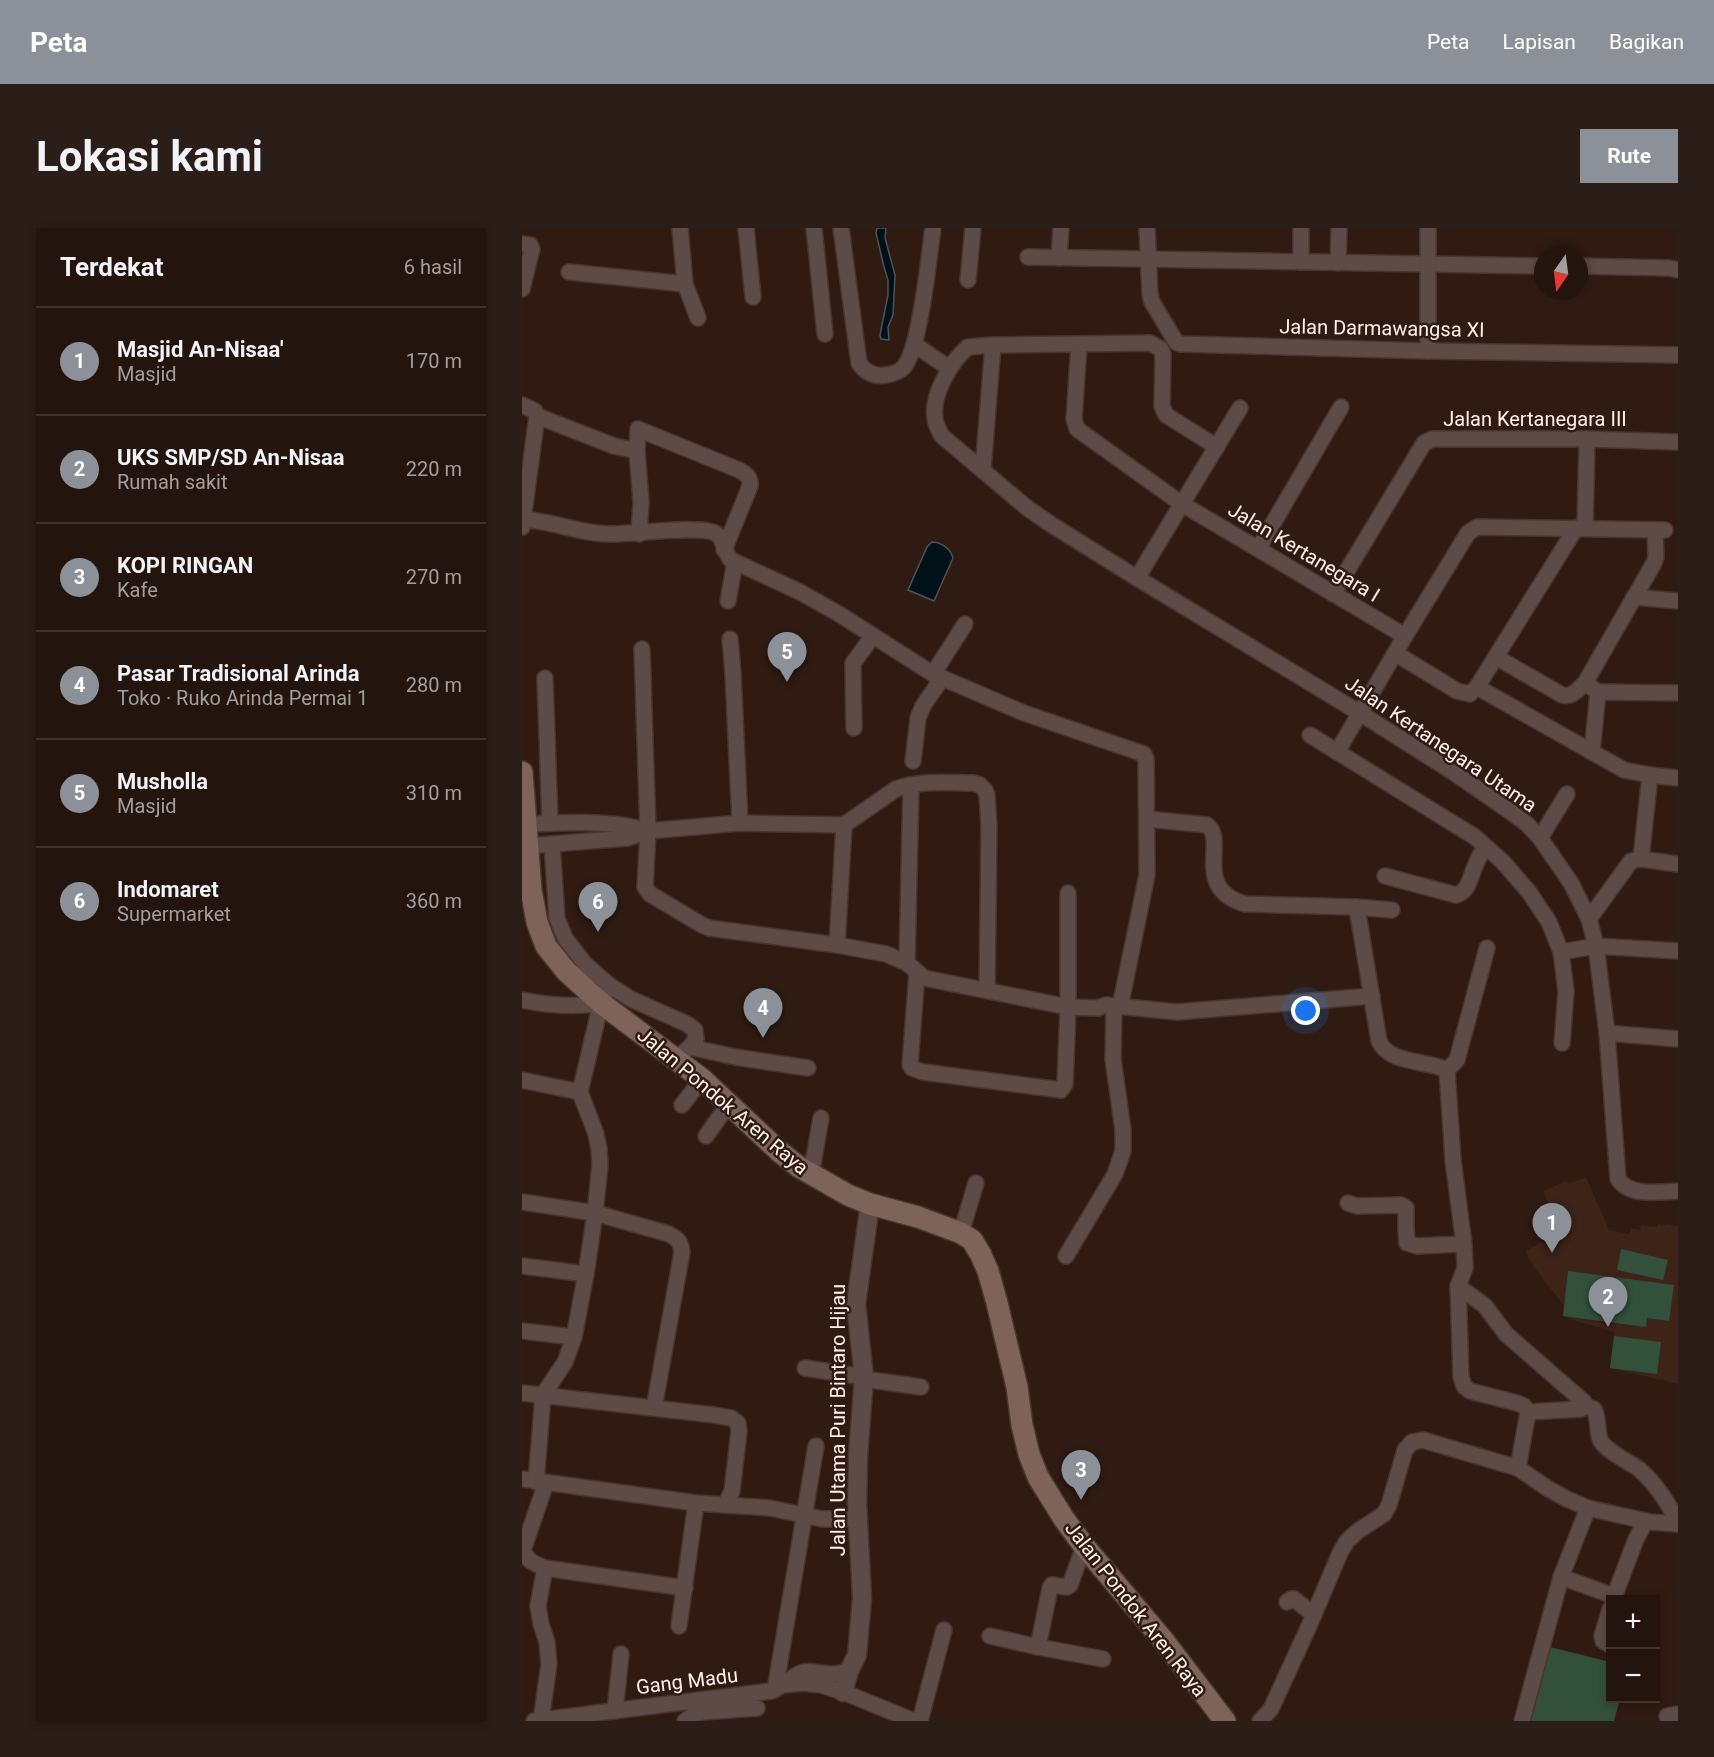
<!DOCTYPE html>
<html lang="id">
<head>
<meta charset="utf-8">
<style>
  :root { --surface:#23140e; --page:#2b1d17; --text:#f1f3f6; --muted:#a39e9e; --line:#40332e; --accent:#8c9099 }
  body { margin:0; font-family:Roboto,sans-serif; background:var(--page); color:var(--text) }
  .controls { position:absolute; right:18px; bottom:18px; display:grid; overflow:hidden; border-radius:0px; box-shadow:0 3px 9px #0003 }
  .controls button { width:54px; height:54px; display:grid; place-items:center; padding:0; border:0; border-bottom:2px solid var(--line); background:var(--surface); color:var(--text); font:30px sans-serif }
  .compass { position:absolute; left:1012px; top:18px; width:54px; height:54px; border-radius:50%; background:var(--surface); box-shadow:0 3px 9px #0003; rotate:194deg }
  .you { position:absolute; left:784px; top:783px; width:21px; height:21px; margin:-15px; border:4px solid #fff; border-radius:50%; background:#1a73e8; box-shadow:0 0 0 9px #1a73e833 }
  .badge { display:grid; place-items:center; width:39px; height:39px; border-radius:50%; background:var(--accent); color:#fff; font-size:20px; font-weight:700 }
  .pin { position:absolute; translate:-50% -50px; filter:drop-shadow(0 2px 3px #0008) }
  .pin::after { content:''; position:absolute; top:32px; width:21px; height:18px; background:inherit; clip-path:polygon(0 0,100% 0,50% 100%) }
  .list { margin:0; padding:0; list-style:none }
  h2 { display:flex; justify-content:space-between; align-items:center; height:78px; margin:0; padding:0 24px; font-size:26px }
  h2 small { font-size:20px; font-weight:400; color:var(--muted) }
  .list li { display:grid; grid-template-columns:39px 1fr auto; gap:18px; align-items:center; box-sizing:border-box; height:108px; padding:0 24px; border-top:2px solid var(--line) }
  .list b { display:block; font-size:22px; white-space:nowrap }
  .list p { margin:0; font-size:20px; white-space:nowrap; color:var(--muted) }
  .list em { font-size:20px; font-style:normal; color:var(--muted) }
  .map { position:relative; flex:none; width:1156px; height:1493px; overflow:hidden; border-radius:0px }
  header { display:flex; align-items:center; gap:36px; box-sizing:border-box; height:84px; padding:0 30px; background:var(--accent); color:#fff }
  header strong { font-size:28px }
  nav { display:flex; gap:33px; margin-inline-start:auto; font-size:21px }
  .intro { display:flex; align-items:center; justify-content:space-between; box-sizing:border-box; height:144px; padding:0 36px }
  h1 { margin:0; font-size:42px }
  .button { padding:15px 27px; border-radius:0px; background:var(--accent); color:#fff; font-size:21px; font-weight:700 }
  main { display:flex; gap:36px; padding:0 36px }
  aside { flex:1; background:var(--surface); border-radius:0px; box-shadow:0 3px 9px #0003 }
  .map>svg:first-child { display:block }
  .built { fill:#3d2318 }
  .green { fill:#32503a }
  .water { fill:#001119; stroke:#4c5458; stroke-width:1.5 }
  .lines { fill:none; stroke-linecap:round; stroke-linejoin:round }
  .minor-casing { stroke:#48352c; stroke-width:18 }
  .tertiary-casing { stroke:#48352c; stroke-width:21 }
  .secondary-casing { stroke:#48352c; stroke-width:24 }
  .minor { stroke:#5c4b46; stroke-width:15 }
  .tertiary { stroke:#5c4b46; stroke-width:18 }
  .secondary { stroke:#7d635a; stroke-width:21 }
  .labels { text-anchor:middle; dominant-baseline:central; stroke-width:5; stroke-linejoin:round; paint-order:stroke }
  .street-label { font-size:20px; fill:#fff0ea; stroke:#2f1b12 }
</style>
</head>
<body>
<header>
<strong>Peta</strong>
<nav><a>Peta</a><a>Lapisan</a><a>Bagikan</a></nav>
</header>
<div class="intro"><h1>Lokasi kami</h1><a class="button">Rute</a></div>
<main>
<aside>
<h2>Terdekat<small>6 hasil</small></h2>
<ul class="list">
<li><span class="badge">1</span><div><b>Masjid An-Nisaa'</b><p>Masjid</p></div><em>170 m</em></li>
<li><span class="badge">2</span><div><b>UKS SMP/SD An-Nisaa</b><p>Rumah sakit</p></div><em>220 m</em></li>
<li><span class="badge">3</span><div><b>KOPI RINGAN</b><p>Kafe</p></div><em>270 m</em></li>
<li><span class="badge">4</span><div><b>Pasar Tradisional Arinda</b><p>Toko · Ruko Arinda Permai 1</p></div><em>280 m</em></li>
<li><span class="badge">5</span><div><b>Musholla</b><p>Masjid</p></div><em>310 m</em></li>
<li><span class="badge">6</span><div><b>Indomaret</b><p>Supermarket</p></div><em>360 m</em></li>
</ul>
</aside>
<div class="map">
<svg width="1156" height="1493" viewBox="0 0 1156 1493">
  <rect width="100%" height="100%" fill="#2f1b12"/>
  <!-- built -->
  <path class="built" d="M 1064,949 L 1087,1002 L 1107,1006 L 1109,1000 L 1118,1002 L 1119,997 L 1135,999 L 1136,996 L 1143,997 L 1144,996 L 1156,998 L 1156,1156 L 1088,1140 L 1092,1104 L 1051,1092 L 1041,1088 L 1042,1078 L 1012,1039 L 1003,1023 L 1037,1006 L 1037,1002 L 1021,963 L 1044,953 L 1047,956 Z"/>
  <!-- green -->
  <g class="green">
    <path d="M 1099,1021 L 1146,1032 L 1141,1052 L 1095,1042 Z"/>
    <path d="M 1046,1043 L 1152,1057 L 1147,1093 L 1125,1090 L 1124,1099 L 1041,1088 Z"/>
    <path d="M 1092,1108 L 1139,1114 L 1135,1146 L 1088,1140 Z"/>
    <path d="M 1024,1418 L 1088,1434 L 1088,1470 L 1098,1471 L 1092,1493 L 1004,1493 Z"/>
  </g>
  <!-- water -->
  <g class="water">
    <path d="M 355,0 L 364,0 L 363,10 L 373,47 L 371,87 L 366,99 L 367,112 L 359,111 L 358,107 L 366,67 L 366,52 L 362,39 L 354,5 Z"/>
    <path d="M 410,314 C 419,314 429,321 431,330 L 412,373 L 386,362 L 405,319 Z"/>
  </g>
  <g class="lines">
    <!-- minor casing -->
    <g class="minor-casing">
      <g id="minor">
        <path d="M 158,0 L 163,56 L 176,90"/>
        <path d="M 224,0 L 231,69"/>
        <path d="M 292,0 L 303,106"/>
        <path d="M 319,0 L 337,135 C 343,144 352,149 364,147 C 370,146 377,144 381,140 C 398,123 407,28 411,0"/>
        <path d="M 625,0 L 628,66 L 630,74 L 654,114 L 658,116 L 906,123 L 1156,127"/>
        <path d="M 0,16 L 8,17 L 10,21 L 0,61"/>
        <path d="M 506,29 L 1021,38"/>
        <path d="M 537,30 L 539,0"/>
        <path d="M 779,34 L 779,0"/>
        <path d="M 816,35 L 817,0"/>
        <path d="M 1057,38 L 1147,40 L 1156,42"/>
        <path d="M 47,44 L 163,56"/>
        <path d="M 446,52 L 451,0"/>
        <path d="M 393,117 L 427,140"/>
        <path d="M 557,117 L 552,191 L 555,201 L 660,276 L 883,408"/>
        <path d="M 906,123 L 906,0"/>
        <path d="M 0,177 L 13,183 L 15,188 L 0,299"/>
        <path d="M 15,188 L 92,218 L 115,223 L 116,201 L 217,242 C 224,246 229,249 228,258 L 202,322"/>
        <path d="M 695,219 L 644,187 L 640,178 L 641,126 L 639,121 L 628,115 L 471,117 L 446,119 C 429,133 409,168 413,190 C 413,196 417,202 420,208 L 504,279 L 530,297 L 615,350 L 838,485 L 934,546 L 989,584 L 1005,596 L 1018,610 L 1049,655 L 1067,691 L 1074,718 L 1085,805 L 1096,951 C 1108,969 1137,964 1156,963"/>
        <path d="M 115,223 L 119,274 L 117,306"/>
        <path d="M 461,242 L 471,117"/>
        <path d="M 0,291 C 31,293 62,307 91,306 C 112,306 178,297 193,305 C 202,309 202,325 209,332 L 278,364 L 317,386 L 411,446 L 502,485 L 622,526 L 624,531 L 625,647 L 598,779"/>
        <path d="M 1063,300 L 1065,211"/>
        <path d="M 736,321 L 819,179"/>
        <path d="M 615,350 L 718,180"/>
        <path d="M 811,366 L 902,215 L 910,211 L 1065,211 L 1156,214"/>
        <path d="M 1112,369 L 1156,373"/>
        <path d="M 206,373 L 213,334"/>
        <path d="M 208,411 L 211,445 L 218,595"/>
        <path d="M 120,421 L 126,603 L 123,659 L 128,666 L 180,697 L 187,700 L 315,717 L 364,726 L 385,735 L 401,749 L 407,751 L 546,779 L 576,780 L 584,777 L 655,784 L 850,768"/>
        <path d="M 873,425 L 935,463 L 948,466 L 955,459 L 1054,300"/>
        <path d="M 974,429 L 1040,467 C 1050,470 1056,461 1063,455 L 1132,335 L 1134,329 L 1133,302"/>
        <path d="M 411,446 L 443,396"/>
        <path d="M 23,450 L 28,595"/>
        <path d="M 955,459 L 1102,542 L 1128,547 L 1156,550"/>
        <path d="M 1069,459 L 1076,464 L 1070,524"/>
        <path d="M 1076,464 L 1156,465"/>
        <path d="M 332,500 L 331,435 L 351,408"/>
        <path d="M 788,507 L 953,609 L 981,634 L 1007,664 L 1027,694 L 1039,724 L 1044,763 L 1040,815"/>
        <path d="M 815,524 L 883,408 L 946,305 L 955,299 L 1143,302"/>
        <path d="M 391,533 L 396,490 L 401,478 L 420,450"/>
        <path d="M 625,591 L 685,597 C 706,612 669,660 723,676 L 834,679 L 837,692 L 857,813 C 867,836 904,832 925,842 L 931,932 L 942,1016 L 943,1040 L 936,1058 L 939,1149 L 942,1158 L 948,1163 L 995,1175 L 1002,1178 L 1006,1184 L 996,1240"/>
        <path d="M 4,596 C 44,595 87,591 126,603"/>
        <path d="M 1018,610 L 1045,566"/>
        <path d="M 30,616 L 35,690 L 43,710 L 63,736 L 87,757 L 109,771 L 165,796 L 173,802 L 174,811 L 168,819 L 154,831"/>
        <path d="M 5,618 L 106,610 L 126,603 L 218,595 L 322,597 L 374,561 C 398,552 426,555 451,555 L 458,557 L 463,562 L 465,567 L 467,599 L 465,762"/>
        <path d="M 1119,631 L 1128,547"/>
        <path d="M 863,648 L 934,667 C 948,663 948,648 954,636 C 956,630 960,624 964,619"/>
        <path d="M 834,679 L 870,682"/>
        <path d="M 1067,691 L 1109,633 L 1119,631 L 1156,636"/>
        <path d="M 315,717 L 322,597"/>
        <path d="M 1039,724 L 1074,718 L 1156,723"/>
        <path d="M 385,735 L 389,557"/>
        <path d="M 395,744 L 388,837 L 390,840 L 401,844 L 539,862 L 543,856 L 546,779 L 546,665"/>
        <path d="M 0,772 C 26,777 53,780 79,775"/>
        <path d="M 1085,805 L 1156,811"/>
        <path d="M 168,819 L 213,829 L 286,840"/>
        <path d="M 925,842 L 935,832 L 965,720"/>
        <path d="M 0,852 L 58,864"/>
        <path d="M 160,877 L 180,851"/>
        <path d="M 184,908 L 206,877"/>
        <path d="M 289,947 L 299,890"/>
        <path d="M 0,974 L 73,985 L 147,1006 C 156,1011 159,1014 160,1024 L 132,1180"/>
        <path d="M 826,975 L 835,978 L 879,977 L 884,980 L 884,1001 L 885,1015 L 895,1018 L 942,1016"/>
        <path d="M 439,1005 L 454,955"/>
        <path d="M 544,1028 L 593,946 L 601,923 L 601,902 L 591,831 L 592,778"/>
        <path d="M 0,1038 L 64,1046"/>
        <path d="M 936,1058 L 963,1078 L 984,1106 L 1062,1174 L 1063,1178 L 1059,1181 L 1006,1184"/>
        <path d="M 0,1103 L 52,1109"/>
        <path d="M 283,1140 L 342,1149"/>
        <path d="M 342,1151 L 399,1159"/>
        <path d="M 0,1165 L 192,1187 L 209,1190 L 216,1195 L 217,1203 L 210,1263 L 203,1277 L 174,1275 L 0,1251"/>
        <path d="M 1063,1178 L 1072,1181 C 1078,1193 1074,1205 1079,1213 C 1084,1223 1107,1234 1117,1241 C 1133,1255 1147,1276 1156,1295"/>
        <path d="M 14,1254 L 21,1167 L 43,1134 L 52,1109 L 64,1046 L 73,985 L 78,937 L 77,921 L 74,906 L 58,864 L 79,775 L 87,757"/>
        <path d="M 24,1255 L 1,1322 C 5,1333 13,1336 23,1340 L 163,1360"/>
        <path d="M 203,1277 L 248,1280 L 300,1291 L 336,1291"/>
        <path d="M 562,1318 L 548,1357 L 545,1359 L 530,1357 L 528,1360 L 516,1419 L 581,1431"/>
        <path d="M 1039,1349 L 1092,1368"/>
        <path d="M 1091,1372 L 1114,1311 L 1124,1293"/>
        <path d="M 765,1374 L 769,1371 L 772,1371 L 792,1387"/>
        <path d="M 1088,1381 L 1080,1408 L 1081,1413 L 1088,1417"/>
        <path d="M 157,1398 L 174,1275"/>
        <path d="M 468,1408 L 516,1419"/>
        <path d="M 266,1453 C 284,1439 287,1444 307,1446 C 314,1447 321,1444 327,1443"/>
        <path d="M 253,1462 L 294,1218"/>
        <path d="M 93,1483 L 99,1426"/>
        <path d="M 1145,1488 L 1156,1486"/>
        <path d="M 12,1493 L 249,1463 L 261,1457 L 280,1455 L 299,1457 L 321,1464 L 392,1493"/>
        <path d="M 19,1493 L 27,1436 L 25,1414 L 19,1396 L 16,1378 L 23,1340"/>
        <path d="M 163,1493 L 173,1486 L 181,1484 L 235,1480"/>
        <path d="M 398,1493 L 422,1402"/>
        <path d="M 738,1493 L 749,1481 L 787,1398 L 818,1325 L 825,1313 L 836,1303 L 862,1286 L 867,1277 L 883,1222 L 890,1214 L 901,1212 L 996,1240 L 1025,1260 L 1045,1271 L 1066,1280 L 1128,1294 L 1156,1296"/>
        <path d="M 1000,1493 L 1039,1349 L 1066,1280"/>
      </g>
    </g>
    <!-- tertiary casing -->
    <g class="tertiary-casing">
      <path id="tertiary" d="M 321,1464 L 327,1443 L 335,1427 L 340,1370 L 335,1274 L 336,1228 L 342,1149 L 334,1076 L 348,976"/>
    </g>
    <!-- secondary casing -->
    <g class="secondary-casing">
      <path id="secondary" d="M 0,544 L 9,662 L 15,694 L 24,718 L 44,743 L 79,775 L 180,851 L 258,924 L 277,939 L 326,967 L 348,976 L 396,989 L 439,1005 L 450,1012 L 459,1027 L 466,1043 L 475,1075 L 495,1159 L 500,1197 L 507,1226 L 516,1249 L 542,1291 L 562,1318 L 642,1413 L 703,1493"/>
    </g>
    <!-- minor -->
    <use href="#minor" class="minor"/>
    <!-- tertiary -->
    <use href="#tertiary" class="tertiary"/>
    <!-- secondary -->
    <use href="#secondary" class="secondary"/>
  </g>
  <g class="labels">
    <!-- street labels -->
    <g class="street-label">
      <text transform="translate(860 100) rotate(1)">Jalan Darmawangsa XI</text>
      <text x="1013" y="191">Jalan Kertanegara III</text>
      <text transform="translate(782 324) rotate(31)">Jalan Kertanegara I</text>
      <text transform="translate(919 516) rotate(34)">Jalan Kertanegara Utama</text>
      <text transform="translate(201 873) rotate(40)">Jalan Pondok Aren Raya</text>
      <text transform="translate(316 1192) rotate(-90)">Jalan Utama Puri Bintaro Hijau</text>
      <text transform="translate(614 1381) rotate(52)">Jalan Pondok Aren Raya</text>
      <text transform="translate(165 1453) rotate(-7)">Gang Madu</text>
    </g>
  </g>
</svg>
<div class="controls">
<button>+</button>
<button>−</button>
</div>
<svg class="compass" viewBox="-18 -18 36 36"><path d="M0-13l5 13h-10z" fill="#e53935"/><path d="M0 13l5-13h-10z" fill="#a39e9e"/></svg>
<div class="you"></div>
<div class="pin badge" style="left:1030px;top:1025px">1</div>
<div class="pin badge" style="left:1086px;top:1099px">2</div>
<div class="pin badge" style="left:559px;top:1272px">3</div>
<div class="pin badge" style="left:241px;top:810px">4</div>
<div class="pin badge" style="left:265px;top:454px">5</div>
<div class="pin badge" style="left:76px;top:704px">6</div>
</div>
</main>
</body>
</html>
